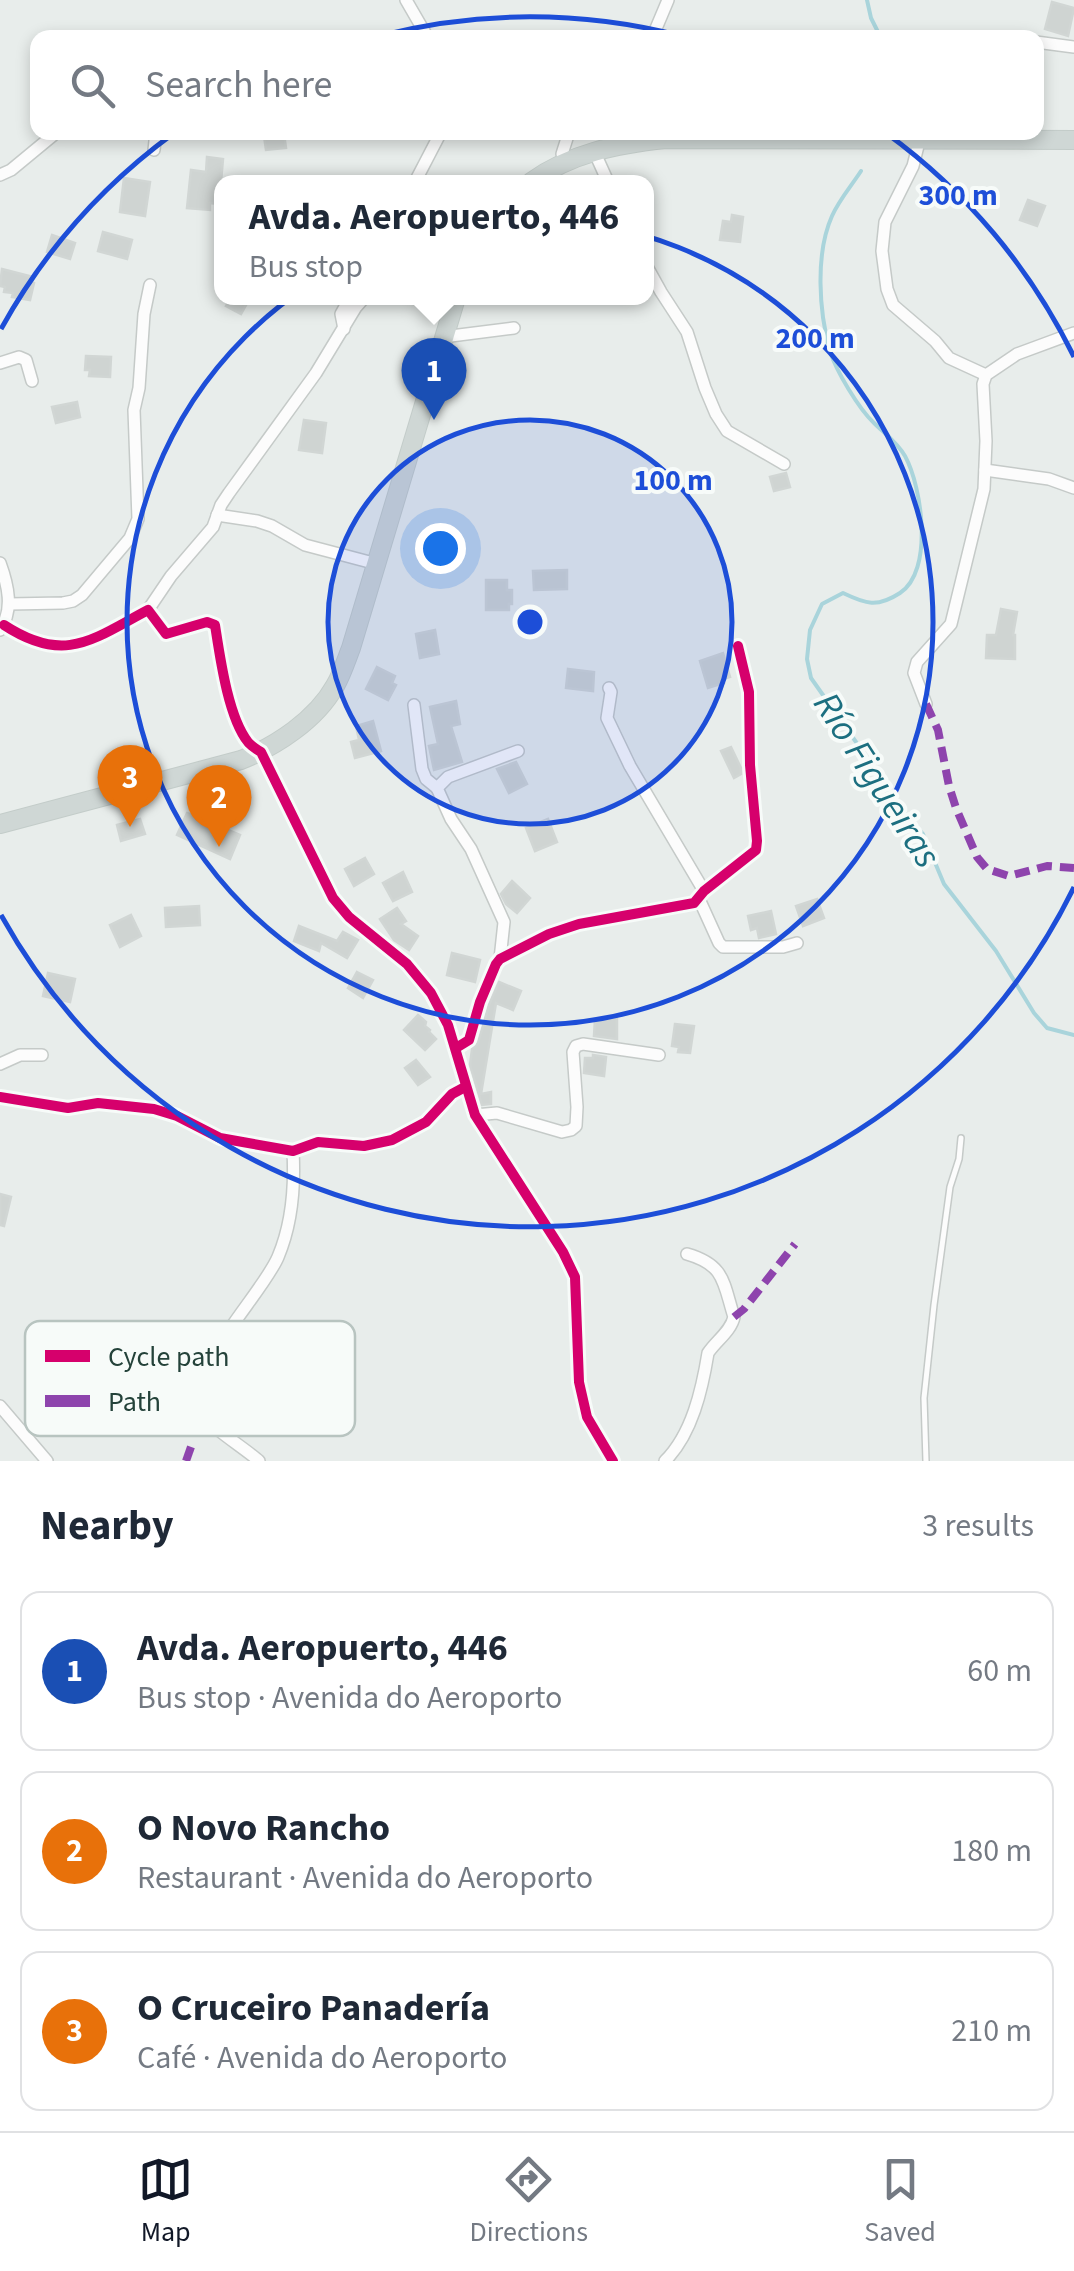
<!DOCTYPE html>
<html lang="en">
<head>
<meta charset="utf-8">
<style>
  :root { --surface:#fff; --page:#f2f2f3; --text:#1f2937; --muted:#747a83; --line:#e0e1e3; --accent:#111827 }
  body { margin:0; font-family:"Source Sans 3",sans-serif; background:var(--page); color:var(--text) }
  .you { position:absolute; left:440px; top:548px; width:35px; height:35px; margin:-25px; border:8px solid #fff; border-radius:50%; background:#1a73e8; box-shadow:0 0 0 15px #1a73e833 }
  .badge { display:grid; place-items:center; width:65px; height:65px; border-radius:50%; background:var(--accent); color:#fff; font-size:32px; font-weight:700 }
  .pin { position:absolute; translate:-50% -82px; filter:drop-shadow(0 2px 5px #0008) }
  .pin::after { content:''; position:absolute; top:52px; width:35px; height:30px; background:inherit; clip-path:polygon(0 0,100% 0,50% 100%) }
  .popup { position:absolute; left:214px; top:175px; width:440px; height:130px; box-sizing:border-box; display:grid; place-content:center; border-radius:20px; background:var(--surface); filter:drop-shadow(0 2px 8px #0005); font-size:32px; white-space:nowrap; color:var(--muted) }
  .popup b { font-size:38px; color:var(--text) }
  .popup::after { content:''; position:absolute; left:50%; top:100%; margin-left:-20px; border:20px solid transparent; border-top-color:var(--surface) }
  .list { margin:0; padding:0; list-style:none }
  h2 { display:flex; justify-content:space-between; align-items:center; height:130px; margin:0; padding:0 40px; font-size:42px }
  h2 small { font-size:32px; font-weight:400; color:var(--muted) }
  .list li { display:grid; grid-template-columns:65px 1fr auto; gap:30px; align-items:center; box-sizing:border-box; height:160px; margin:0 20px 20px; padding:0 20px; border:2px solid var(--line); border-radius:20px }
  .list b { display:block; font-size:38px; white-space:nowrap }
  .list p { margin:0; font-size:32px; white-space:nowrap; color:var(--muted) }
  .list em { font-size:32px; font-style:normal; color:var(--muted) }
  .icon { flex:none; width:55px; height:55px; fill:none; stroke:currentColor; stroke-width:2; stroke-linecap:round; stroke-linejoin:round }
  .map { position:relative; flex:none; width:1074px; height:1461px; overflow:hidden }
  .search { position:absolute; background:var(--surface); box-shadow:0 5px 15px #0003; left:30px; right:30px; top:30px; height:110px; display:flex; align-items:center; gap:25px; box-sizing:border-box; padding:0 35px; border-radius:20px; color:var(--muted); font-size:38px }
  .sheet { height:670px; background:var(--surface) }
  nav { display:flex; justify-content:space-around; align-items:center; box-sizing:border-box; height:140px; border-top:2px solid var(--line); background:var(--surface); font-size:28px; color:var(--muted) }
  nav a { display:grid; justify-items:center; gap:5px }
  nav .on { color:var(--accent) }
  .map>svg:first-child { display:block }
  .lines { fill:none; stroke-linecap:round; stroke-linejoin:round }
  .stream { stroke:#a9d4db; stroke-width:4 }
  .building { fill:#cfd4d2; stroke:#d1d6d4; stroke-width:2.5 }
  .service-casing { stroke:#c5cac8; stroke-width:8 }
  .minor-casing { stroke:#c5cac8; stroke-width:14 }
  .primary-casing { stroke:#c3ccc9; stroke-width:20 }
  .service { stroke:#fcfcfc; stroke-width:5 }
  .minor { stroke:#fcfcfc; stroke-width:11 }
  .primary { stroke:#cfd7d5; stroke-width:18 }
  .quiet { stroke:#8e44ad; stroke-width:8; stroke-dasharray:15 8; stroke-linecap:butt }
  .cycleway-casing { stroke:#f7fbf9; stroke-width:16 }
  .cycleway { stroke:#d6006c; stroke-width:10 }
  .ring { fill:none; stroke:#1d4ed8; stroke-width:5 }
  .labels { text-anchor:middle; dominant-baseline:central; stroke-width:8; stroke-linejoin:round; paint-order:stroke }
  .water-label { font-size:38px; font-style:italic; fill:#1c6f80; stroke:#f7fbf9 }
  .key { fill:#f7fbf9; stroke:#b8c4c0; stroke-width:2.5 }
  .key-label { font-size:28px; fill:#24423a }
  .centre { fill:#1d4ed8; stroke:#f7fbf9; stroke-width:5 }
  .ring-label { font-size:30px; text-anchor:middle; font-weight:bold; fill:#1d4ed8; stroke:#f7fbf9; stroke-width:8; stroke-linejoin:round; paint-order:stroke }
</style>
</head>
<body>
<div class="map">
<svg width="1074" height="1461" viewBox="0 0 1074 1461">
  <rect width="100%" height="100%" fill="#e8edeb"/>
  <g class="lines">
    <!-- stream -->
    <g class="stream">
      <path d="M 867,0 L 871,18 L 881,38"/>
      <path d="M 861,171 C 852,185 839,200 832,216 C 815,254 819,312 830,351 C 836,371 859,409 874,423 C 885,434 897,442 905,456 C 922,487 934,571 900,593 C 877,608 866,604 843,593 L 822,604 L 810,630 L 807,659 L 811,678 L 856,742 L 887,792 L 923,834 L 944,884 L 996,951 L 1034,1013 L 1047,1028 L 1074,1035"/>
    </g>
  </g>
  <!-- building -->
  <g class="building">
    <path d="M 1052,2 L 1074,8 L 1068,36 L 1045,29 Z"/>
    <path d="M 284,134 L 286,148 L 266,150 L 264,136 Z"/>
    <path d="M 207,157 L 223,159 L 219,204 L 210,203 L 210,210 L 187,208 L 191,170 L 206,172 Z"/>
    <path d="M 124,178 L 150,182 L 145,216 L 120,212 Z"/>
    <path d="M 1028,200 L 1045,206 L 1037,226 L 1020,220 Z"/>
    <path d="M 732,215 L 743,217 L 740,242 L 720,240 L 723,221 L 731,222 Z"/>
    <path d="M 103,232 L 132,240 L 127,259 L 98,251 Z"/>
    <path d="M 52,235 L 75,243 L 70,259 L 47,252 Z"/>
    <path d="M 2,269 L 33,277 L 32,282 L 34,283 L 30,300 L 12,297 L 13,293 L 4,292 L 5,287 L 0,286 Z"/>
    <path d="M 231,298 L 250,298 L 241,314 L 226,306 Z"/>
    <path d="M 86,356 L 111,357 L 110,377 L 89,376 L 90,370 L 85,370 Z"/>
    <path d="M 77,402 L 80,417 L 56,423 L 52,407 Z"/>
    <path d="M 304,420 L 326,423 L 322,453 L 299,450 Z"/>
    <path d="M 786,473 L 790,487 L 774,491 L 770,477 Z"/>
    <path d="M 567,570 L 567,589 L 534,590 L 533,571 Z"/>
    <path d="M 486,580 L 507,580 L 507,590 L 512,590 L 512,604 L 509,604 L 509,610 L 486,610 Z"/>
    <path d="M 1001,609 L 1017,612 L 1013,635 L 1015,635 L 1015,659 L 986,658 L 987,635 L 996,635 Z"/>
    <path d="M 435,630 L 439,654 L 420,658 L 416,634 Z"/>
    <path d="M 723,653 L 730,677 L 723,679 L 724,683 L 708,688 L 700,661 Z"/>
    <path d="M 377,667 L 395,676 L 392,683 L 396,685 L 388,700 L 366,689 Z"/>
    <path d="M 568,669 L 594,672 L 593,691 L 566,688 Z"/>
    <path d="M 456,701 L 460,724 L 451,726 L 462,762 L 434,770 L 429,746 L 438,744 L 430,707 Z"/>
    <path d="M 373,721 L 381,751 L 355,758 L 351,742 L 359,740 L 356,726 Z"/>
    <path d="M 731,747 L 741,768 L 741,774 L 734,778 L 721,751 Z"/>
    <path d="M 516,762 L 527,784 L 509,793 L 497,769 Z"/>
    <path d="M 187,813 L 240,835 L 230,859 L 177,835 Z"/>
    <path d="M 140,819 L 145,834 L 121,841 L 117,825 Z"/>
    <path d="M 548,819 L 557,842 L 535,851 L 526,828 Z"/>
    <path d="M 365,858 L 374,874 L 354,886 L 345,869 Z"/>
    <path d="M 403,872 L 412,892 L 393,901 L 383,883 Z"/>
    <path d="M 512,881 L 530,898 L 517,913 L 506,904 L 501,894 Z"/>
    <path d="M 817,899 L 824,918 L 803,926 L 796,906 Z"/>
    <path d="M 199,906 L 200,925 L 166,927 L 165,908 Z"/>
    <path d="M 397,908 L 406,921 L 401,924 L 418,936 L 409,950 L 394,940 L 380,919 Z"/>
    <path d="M 771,911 L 776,934 L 759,938 L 757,928 L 751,930 L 748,916 Z"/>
    <path d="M 131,915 L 141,936 L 120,947 L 110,925 Z"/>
    <path d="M 299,926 L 337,941 L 343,932 L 358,940 L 347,958 L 321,943 L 319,951 L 294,941 Z"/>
    <path d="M 452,953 L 480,960 L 475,982 L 447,975 Z"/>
    <path d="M 357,972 L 373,980 L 363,998 L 348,988 Z"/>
    <path d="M 48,973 L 75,979 L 70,1002 L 43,996 Z"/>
    <path d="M 499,982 L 521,991 L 513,1010 L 496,1003 L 481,1094 L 491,1092 L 491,1104 L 482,1105 L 470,1065 L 472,1049 L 478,1043 L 489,1005 Z"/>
    <path d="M 418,1015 L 426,1022 L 425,1026 L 430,1030 L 429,1032 L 436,1039 L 425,1050 L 404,1030 Z"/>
    <path d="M 617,1018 L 617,1039 L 594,1036 L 595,1019 Z"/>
    <path d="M 675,1024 L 694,1026 L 690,1053 L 678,1052 L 679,1047 L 672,1046 Z"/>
    <path d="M 593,1055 L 606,1057 L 604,1076 L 584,1073 L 585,1058 L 593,1058 Z"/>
    <path d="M 416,1060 L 430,1077 L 418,1085 L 405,1068 Z"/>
    <path d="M 0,1194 L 11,1197 L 4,1226 L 0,1225 Z"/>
  </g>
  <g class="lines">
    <!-- service casing -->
    <g class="service-casing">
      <path id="service" d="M 926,1461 L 924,1398 L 934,1305 L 950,1187 L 959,1159 L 961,1138"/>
    </g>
    <!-- minor casing -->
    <g class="minor-casing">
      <g id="minor">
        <path d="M 406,0 L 428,38"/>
        <path d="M 652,38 L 668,0"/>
        <path d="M 1036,42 L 1074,47"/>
        <path d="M 920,138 L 913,166 L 885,222 L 882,251 L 887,289 L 893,305 L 935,341 L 949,358 L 986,375"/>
        <path d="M 154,150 L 156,132"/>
        <path d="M 594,151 L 608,182"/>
        <path d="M 565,162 L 562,154 L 569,132"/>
        <path d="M 0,175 L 11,170 L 57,132"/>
        <path d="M 415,182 L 441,132"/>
        <path d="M 646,265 L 661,292 L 687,332 L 705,388 L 716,414 L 727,431 L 784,464"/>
        <path d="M 344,329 L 341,314 L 350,298"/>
        <path d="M 443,337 L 514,328"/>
        <path d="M 0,363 L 19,357 L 26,360 L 32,381"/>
        <path d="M 985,470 L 1049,479 L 1074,488"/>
        <path d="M 217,515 L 257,521 L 272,526 L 305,545 L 377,564"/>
        <path d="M 0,563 C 8,585 14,610 0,630"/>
        <path d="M 9,604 L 63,603 L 73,601 L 82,595 L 130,538 L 138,519 L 134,410 L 139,388 L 144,314 L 150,285"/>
        <path d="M 148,610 L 171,576 L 213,527 L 221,505 L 229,493 L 316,373 L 356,307 L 364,298"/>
        <path d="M 4,625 C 65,665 93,639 148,610 L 166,634 L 207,622 L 215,625 C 220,657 228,717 248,742 C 250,745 259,751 261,752 L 333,898 L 349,917 L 407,964 L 431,993 L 448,1025 L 475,1115 L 563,1252 L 575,1277 L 579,1382 L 587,1417 L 613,1461"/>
        <path d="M 609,688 L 611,692 L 607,718 L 630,766 L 704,891"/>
        <path d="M 926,704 L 914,673 L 917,662 L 951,624 L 984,489 L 986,441 L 983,384 L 986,375 L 1017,354 L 1074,333"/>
        <path d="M 414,705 L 422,769 L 426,779 L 437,788"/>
        <path d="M 699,899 L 719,943 L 723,947 L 783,947 L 797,943"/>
        <path d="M 500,959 L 504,922 L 471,849 L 451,819 L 437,788 L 448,777 L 518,751"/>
        <path d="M 456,1048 L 469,1040 L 480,1002 L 496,964 L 500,959 L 549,934 L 579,924 L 694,903 L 704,891 L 756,850 L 757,841 L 750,765 L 749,692 L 738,646"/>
        <path d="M 0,1064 L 20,1055 L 42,1055"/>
        <path d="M 0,1097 L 68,1108 L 98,1103 L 154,1109 L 177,1116 L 220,1138 L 293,1151 L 318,1142 L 364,1146 L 392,1140 L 426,1122 L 452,1094 L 465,1087"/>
        <path d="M 475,1115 L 497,1113 L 562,1132 L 571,1130 L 576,1126 L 577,1107 L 573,1052 L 576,1046 L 583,1044 L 659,1055"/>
        <path d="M 0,1406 L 47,1461"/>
        <path d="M 259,1461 C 246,1449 207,1425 201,1412 C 183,1371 262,1295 278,1257 C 292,1224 295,1187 293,1151"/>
        <path d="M 665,1461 C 692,1434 702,1390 708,1353 C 716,1341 731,1331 734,1317 C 723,1282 725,1265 687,1254"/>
      </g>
    </g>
    <!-- primary casing -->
    <g class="primary-casing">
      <g id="primary">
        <path d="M 531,182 C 571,153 617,144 666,139 L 1074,140"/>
        <path d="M 0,824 L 241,760 C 276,746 316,720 335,686 C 342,674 346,661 351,648 L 456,298"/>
      </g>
    </g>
    <!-- service -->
    <use href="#service" class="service"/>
    <!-- minor -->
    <use href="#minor" class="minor"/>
    <!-- primary -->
    <use href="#primary" class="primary"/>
    <!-- quiet -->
    <g class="quiet">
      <path d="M 926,704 L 938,730 L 949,786 L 956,808 L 977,857 L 987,869 L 1009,876 L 1047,866 L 1074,868"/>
      <path d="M 734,1317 L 744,1309 L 795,1244"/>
      <path d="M 186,1461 L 192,1444"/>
    </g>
    <!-- cycleway casing -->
    <g class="cycleway-casing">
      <g id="cycleway">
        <path d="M 4,625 C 65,665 93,639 148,610 L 166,634 L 207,622 L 215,625 C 220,657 228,717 248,742 C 250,745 259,751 261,752 L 333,898 L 349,917 L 407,964 L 431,993 L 448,1025 L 475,1115 L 563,1252 L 575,1277 L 579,1382 L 587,1417 L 613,1461"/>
        <path d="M 456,1048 L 469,1040 L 480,1002 L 496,964 L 500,959 L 549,934 L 579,924 L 694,903 L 704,891 L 756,850 L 757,841 L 750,765 L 749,692 L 738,646"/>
        <path d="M 0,1097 L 68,1108 L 98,1103 L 154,1109 L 177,1116 L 220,1138 L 293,1151 L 318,1142 L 364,1146 L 392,1140 L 426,1122 L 452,1094 L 465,1087"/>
      </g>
    </g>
    <!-- cycleway -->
    <use href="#cycleway" class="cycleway"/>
  </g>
  <!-- distance rings -->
  <circle cx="530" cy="622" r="202" fill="#1d4ed8" fill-opacity=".12"/>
  <g class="ring">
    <circle cx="530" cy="622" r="202"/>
    <circle cx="530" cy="622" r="403"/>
    <path d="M1074 887A605 605 0 0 1 1 915M1 329A605 605 0 0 1 174 133M379 36A605 605 0 0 1 681 36M886 133A605 605 0 0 1 1074 357"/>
  </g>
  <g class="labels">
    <!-- water labels -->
    <g class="water-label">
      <text transform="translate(877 780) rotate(57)">Río Figueiras</text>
    </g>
  </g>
  <!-- legend -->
  <rect x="25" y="1321" width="330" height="115" rx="15" class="key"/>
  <rect x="45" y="1350" width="45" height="12" fill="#d6006c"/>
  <rect x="45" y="1395" width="45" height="12" fill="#8e44ad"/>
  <g class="key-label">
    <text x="108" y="1366">Cycle path</text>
    <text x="108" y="1411">Path</text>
  </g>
  <circle cx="530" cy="622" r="15" class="centre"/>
  <g class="ring-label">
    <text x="958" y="205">300 m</text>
    <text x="815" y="348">200 m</text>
    <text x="673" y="490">100 m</text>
  </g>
</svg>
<div class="you"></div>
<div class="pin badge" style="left:434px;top:420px;background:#1a4fb4">1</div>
<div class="popup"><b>Avda. Aeropuerto, 446</b>Bus stop</div>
<div class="pin badge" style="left:219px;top:847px;background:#e8710a">2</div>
<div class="pin badge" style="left:130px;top:827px;background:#e8710a">3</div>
<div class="search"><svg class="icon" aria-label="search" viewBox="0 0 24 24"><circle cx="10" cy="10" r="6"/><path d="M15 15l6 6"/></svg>Search here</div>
</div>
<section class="sheet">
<h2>Nearby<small>3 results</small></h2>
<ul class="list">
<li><span class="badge" style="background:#1a4fb4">1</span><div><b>Avda. Aeropuerto, 446</b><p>Bus stop · Avenida do Aeroporto</p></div><em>60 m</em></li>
<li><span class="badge" style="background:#e8710a">2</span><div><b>O Novo Rancho</b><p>Restaurant · Avenida do Aeroporto</p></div><em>180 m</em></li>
<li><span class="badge" style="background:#e8710a">3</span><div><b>O Cruceiro Panadería</b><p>Café · Avenida do Aeroporto</p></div><em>210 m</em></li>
</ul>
</section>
<nav>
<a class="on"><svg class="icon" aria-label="map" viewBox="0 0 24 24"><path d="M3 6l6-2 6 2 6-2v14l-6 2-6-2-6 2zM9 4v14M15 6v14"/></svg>Map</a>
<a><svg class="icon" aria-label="directions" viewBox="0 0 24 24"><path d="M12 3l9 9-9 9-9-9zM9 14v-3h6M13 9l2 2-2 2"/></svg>Directions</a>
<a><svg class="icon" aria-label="saved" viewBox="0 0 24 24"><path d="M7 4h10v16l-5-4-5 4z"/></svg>Saved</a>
</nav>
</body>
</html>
